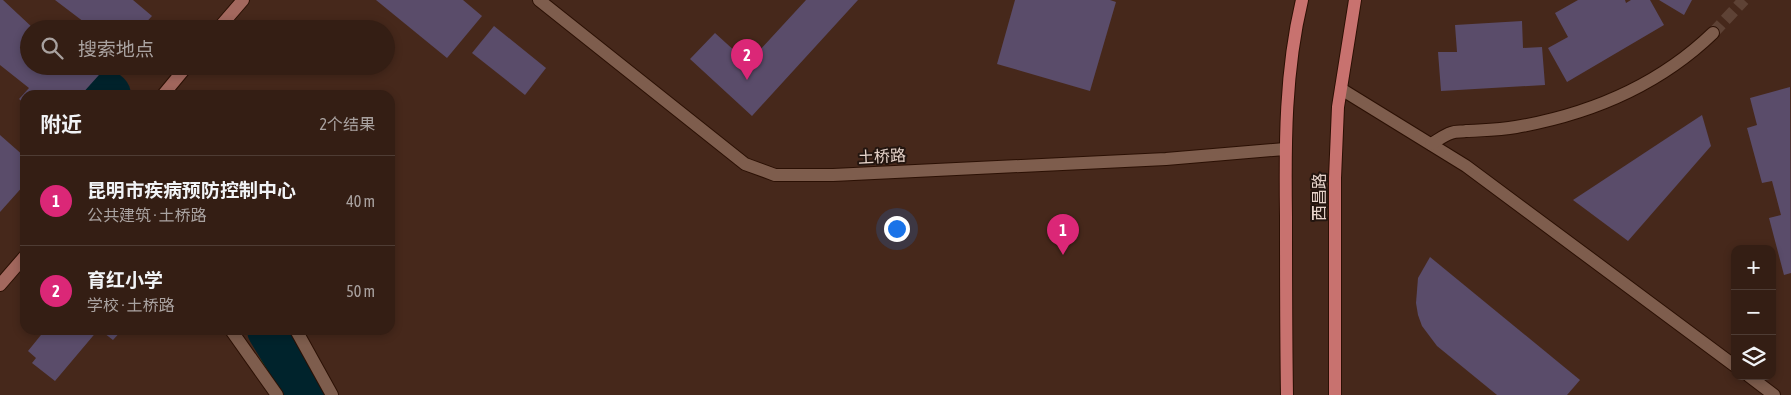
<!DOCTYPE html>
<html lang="zh">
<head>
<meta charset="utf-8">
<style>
  :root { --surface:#341e14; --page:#3f2b22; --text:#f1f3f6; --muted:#a9a2a0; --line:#4e3c34; --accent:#db2777 }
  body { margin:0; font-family:"Asap Condensed","Noto Sans SC",sans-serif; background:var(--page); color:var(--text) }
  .controls { position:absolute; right:15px; bottom:15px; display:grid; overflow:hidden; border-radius:10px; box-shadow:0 2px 8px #0003 }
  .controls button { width:45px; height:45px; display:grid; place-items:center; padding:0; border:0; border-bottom:1px solid var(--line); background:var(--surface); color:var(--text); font:25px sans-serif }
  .you { position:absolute; left:896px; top:228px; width:18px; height:18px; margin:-12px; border:4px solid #fff; border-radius:50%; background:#1a73e8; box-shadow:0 0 0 8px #1a73e833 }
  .badge { display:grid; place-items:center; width:32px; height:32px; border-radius:50%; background:var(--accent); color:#fff; font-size:16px; font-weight:700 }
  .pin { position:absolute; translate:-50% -41px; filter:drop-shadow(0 1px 2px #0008) }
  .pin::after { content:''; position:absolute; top:26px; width:18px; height:15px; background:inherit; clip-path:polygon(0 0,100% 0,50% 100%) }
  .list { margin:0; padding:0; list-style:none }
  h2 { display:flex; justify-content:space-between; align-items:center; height:65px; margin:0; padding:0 20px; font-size:21px }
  h2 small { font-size:16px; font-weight:400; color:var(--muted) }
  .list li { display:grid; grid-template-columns:32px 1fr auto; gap:15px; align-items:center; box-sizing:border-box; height:90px; padding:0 20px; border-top:1px solid var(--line) }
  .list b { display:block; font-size:19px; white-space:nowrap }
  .list p { margin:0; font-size:16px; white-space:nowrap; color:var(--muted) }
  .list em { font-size:16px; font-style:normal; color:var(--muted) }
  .icon { flex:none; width:28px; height:28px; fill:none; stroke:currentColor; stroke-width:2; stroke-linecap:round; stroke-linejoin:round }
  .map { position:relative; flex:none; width:1791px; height:395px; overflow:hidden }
  .search { position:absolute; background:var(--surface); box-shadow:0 2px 8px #0003; left:20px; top:20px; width:375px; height:55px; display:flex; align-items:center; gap:12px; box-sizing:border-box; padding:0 18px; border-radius:28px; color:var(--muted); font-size:19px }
  .panel { position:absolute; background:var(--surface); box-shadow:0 2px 8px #0003; left:20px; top:90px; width:375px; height:245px; border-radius:15px }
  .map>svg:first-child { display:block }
  .green { fill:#334319 }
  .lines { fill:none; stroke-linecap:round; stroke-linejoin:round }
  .river { stroke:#00232c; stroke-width:46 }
  .building { fill:#5a4c6a }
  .street-tunnel { stroke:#5e4235; stroke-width:12; stroke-dasharray:12 6; stroke-linecap:butt }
  .lane-casing { stroke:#2b1004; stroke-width:14 }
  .street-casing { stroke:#2b1004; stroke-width:14 }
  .secondary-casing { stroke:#2b1004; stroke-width:14 }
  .primary-casing { stroke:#2b1004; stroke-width:14 }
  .lane { stroke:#7e5d4d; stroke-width:12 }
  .street { stroke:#7e5d4d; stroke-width:12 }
  .secondary { stroke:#a3685e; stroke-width:12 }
  .primary { stroke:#c8726f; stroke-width:12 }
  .labels { text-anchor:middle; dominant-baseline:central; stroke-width:4; stroke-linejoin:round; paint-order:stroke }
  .street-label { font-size:16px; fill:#e6d3ca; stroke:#23150f }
</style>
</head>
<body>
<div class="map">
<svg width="1791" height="395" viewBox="0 0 1791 395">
  <rect width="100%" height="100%" fill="#46281b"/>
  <!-- green -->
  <path class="green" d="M 268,357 L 289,395 L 272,395 L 257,361 Z"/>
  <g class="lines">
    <!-- river -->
    <g class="river">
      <path d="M 107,94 L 108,95"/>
      <path d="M 270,330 L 310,395"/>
    </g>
  </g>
  <!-- building -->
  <g class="building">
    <path d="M 0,0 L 3,0 L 34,29 L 29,29 L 29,66 L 107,66 L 81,95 L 25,95 L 25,104 L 19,99 L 29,88 L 0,65 Z"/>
    <path d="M 55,0 L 133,0 L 152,16 L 140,29 L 78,29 L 84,22 Z"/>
    <path d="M 376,0 L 463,0 L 482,16 L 447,58 Z"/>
    <path d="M 806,0 L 858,0 L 752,116 L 690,59 L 715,33 L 748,63 Z"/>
    <path d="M 1015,0 L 1110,0 L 1116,2 L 1090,91 L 997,64 Z"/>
    <path d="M 1578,0 L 1625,0 L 1626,3 L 1631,0 L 1650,0 L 1664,25 L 1567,82 L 1548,48 L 1568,37 L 1555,13 Z"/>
    <path d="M 1659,0 L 1692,0 L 1684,15 Z"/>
    <path d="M 1522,21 L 1523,48 L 1542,47 L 1545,85 L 1441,91 L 1438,52 L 1457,52 L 1455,25 Z"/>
    <path d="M 494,26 L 546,68 L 525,95 L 472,53 Z"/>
    <path d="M 1790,87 L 1791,273 L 1784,275 L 1769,218 L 1781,215 L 1772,181 L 1762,183 L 1747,128 L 1757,125 L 1750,98 Z"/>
    <path d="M 1702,115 L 1711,146 L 1628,241 L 1573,200 Z"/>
    <path d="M 0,135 L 25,157 L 25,184 L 0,212 Z"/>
    <path d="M 1430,257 L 1580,380 L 1567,395 L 1497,395 L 1437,346 L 1422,326 L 1418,315 L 1416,303 L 1418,278 Z"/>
    <path d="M 45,330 L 98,330 L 55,381 L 32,363 L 36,358 L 28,351 Z"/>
    <path d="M 100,330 L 122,330 L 113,340 Z"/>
  </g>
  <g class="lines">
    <!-- street-tunnel -->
    <path class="street-tunnel" d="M 1713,33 L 1744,0"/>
    <!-- lane casing -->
    <g class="lane-casing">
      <path id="lane" d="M 231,330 L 277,395"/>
    </g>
    <!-- street casing -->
    <g class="street-casing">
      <g id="street">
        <path d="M 539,0 L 745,164 L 775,175 L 833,175 L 1166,159 L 1285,149"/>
        <path d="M 1341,89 L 1466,166 L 1735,366"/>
        <path d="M 1431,144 C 1437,141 1444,135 1451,133 C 1456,131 1462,132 1466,131 C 1483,130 1500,130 1516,127 C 1591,114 1658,86 1713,33"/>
        <path d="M 296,330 L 332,395"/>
        <path d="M 1749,376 L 1774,395"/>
      </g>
    </g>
    <!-- secondary casing -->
    <g class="secondary-casing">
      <g id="secondary">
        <path d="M 218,29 L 243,0"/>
        <path d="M 163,95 L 187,66"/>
        <path d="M 0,285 L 25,256"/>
      </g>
    </g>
    <!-- primary casing -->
    <g class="primary-casing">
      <g id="primary">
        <path d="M 1287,395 C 1286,335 1286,276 1286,216 C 1285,143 1285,71 1302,0"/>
        <path d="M 1335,395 L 1335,178 L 1338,107 L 1355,0"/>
      </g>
    </g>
    <!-- lane -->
    <use href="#lane" class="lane"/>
    <!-- street -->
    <use href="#street" class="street"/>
    <!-- secondary -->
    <use href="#secondary" class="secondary"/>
    <!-- primary -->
    <use href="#primary" class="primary"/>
  </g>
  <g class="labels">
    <!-- street labels -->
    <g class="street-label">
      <text transform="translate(882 156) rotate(-3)">土桥路</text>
      <text transform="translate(1319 197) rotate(-90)">西昌路</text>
    </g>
  </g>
</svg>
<div class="controls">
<button>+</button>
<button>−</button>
<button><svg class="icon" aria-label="layers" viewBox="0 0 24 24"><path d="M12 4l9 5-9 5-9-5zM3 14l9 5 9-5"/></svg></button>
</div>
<div class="you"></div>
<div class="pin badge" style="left:1063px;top:255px">1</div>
<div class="pin badge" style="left:747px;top:80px">2</div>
<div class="search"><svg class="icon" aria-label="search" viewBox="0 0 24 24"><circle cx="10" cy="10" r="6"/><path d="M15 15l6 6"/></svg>搜索地点</div>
<section class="panel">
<h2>附近<small>2个结果</small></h2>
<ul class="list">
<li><span class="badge">1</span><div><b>昆明市疾病预防控制中心</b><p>公共建筑 · 土桥路</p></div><em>40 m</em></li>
<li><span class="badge">2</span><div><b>育红小学</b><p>学校 · 土桥路</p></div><em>50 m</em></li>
</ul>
</section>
</div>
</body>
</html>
